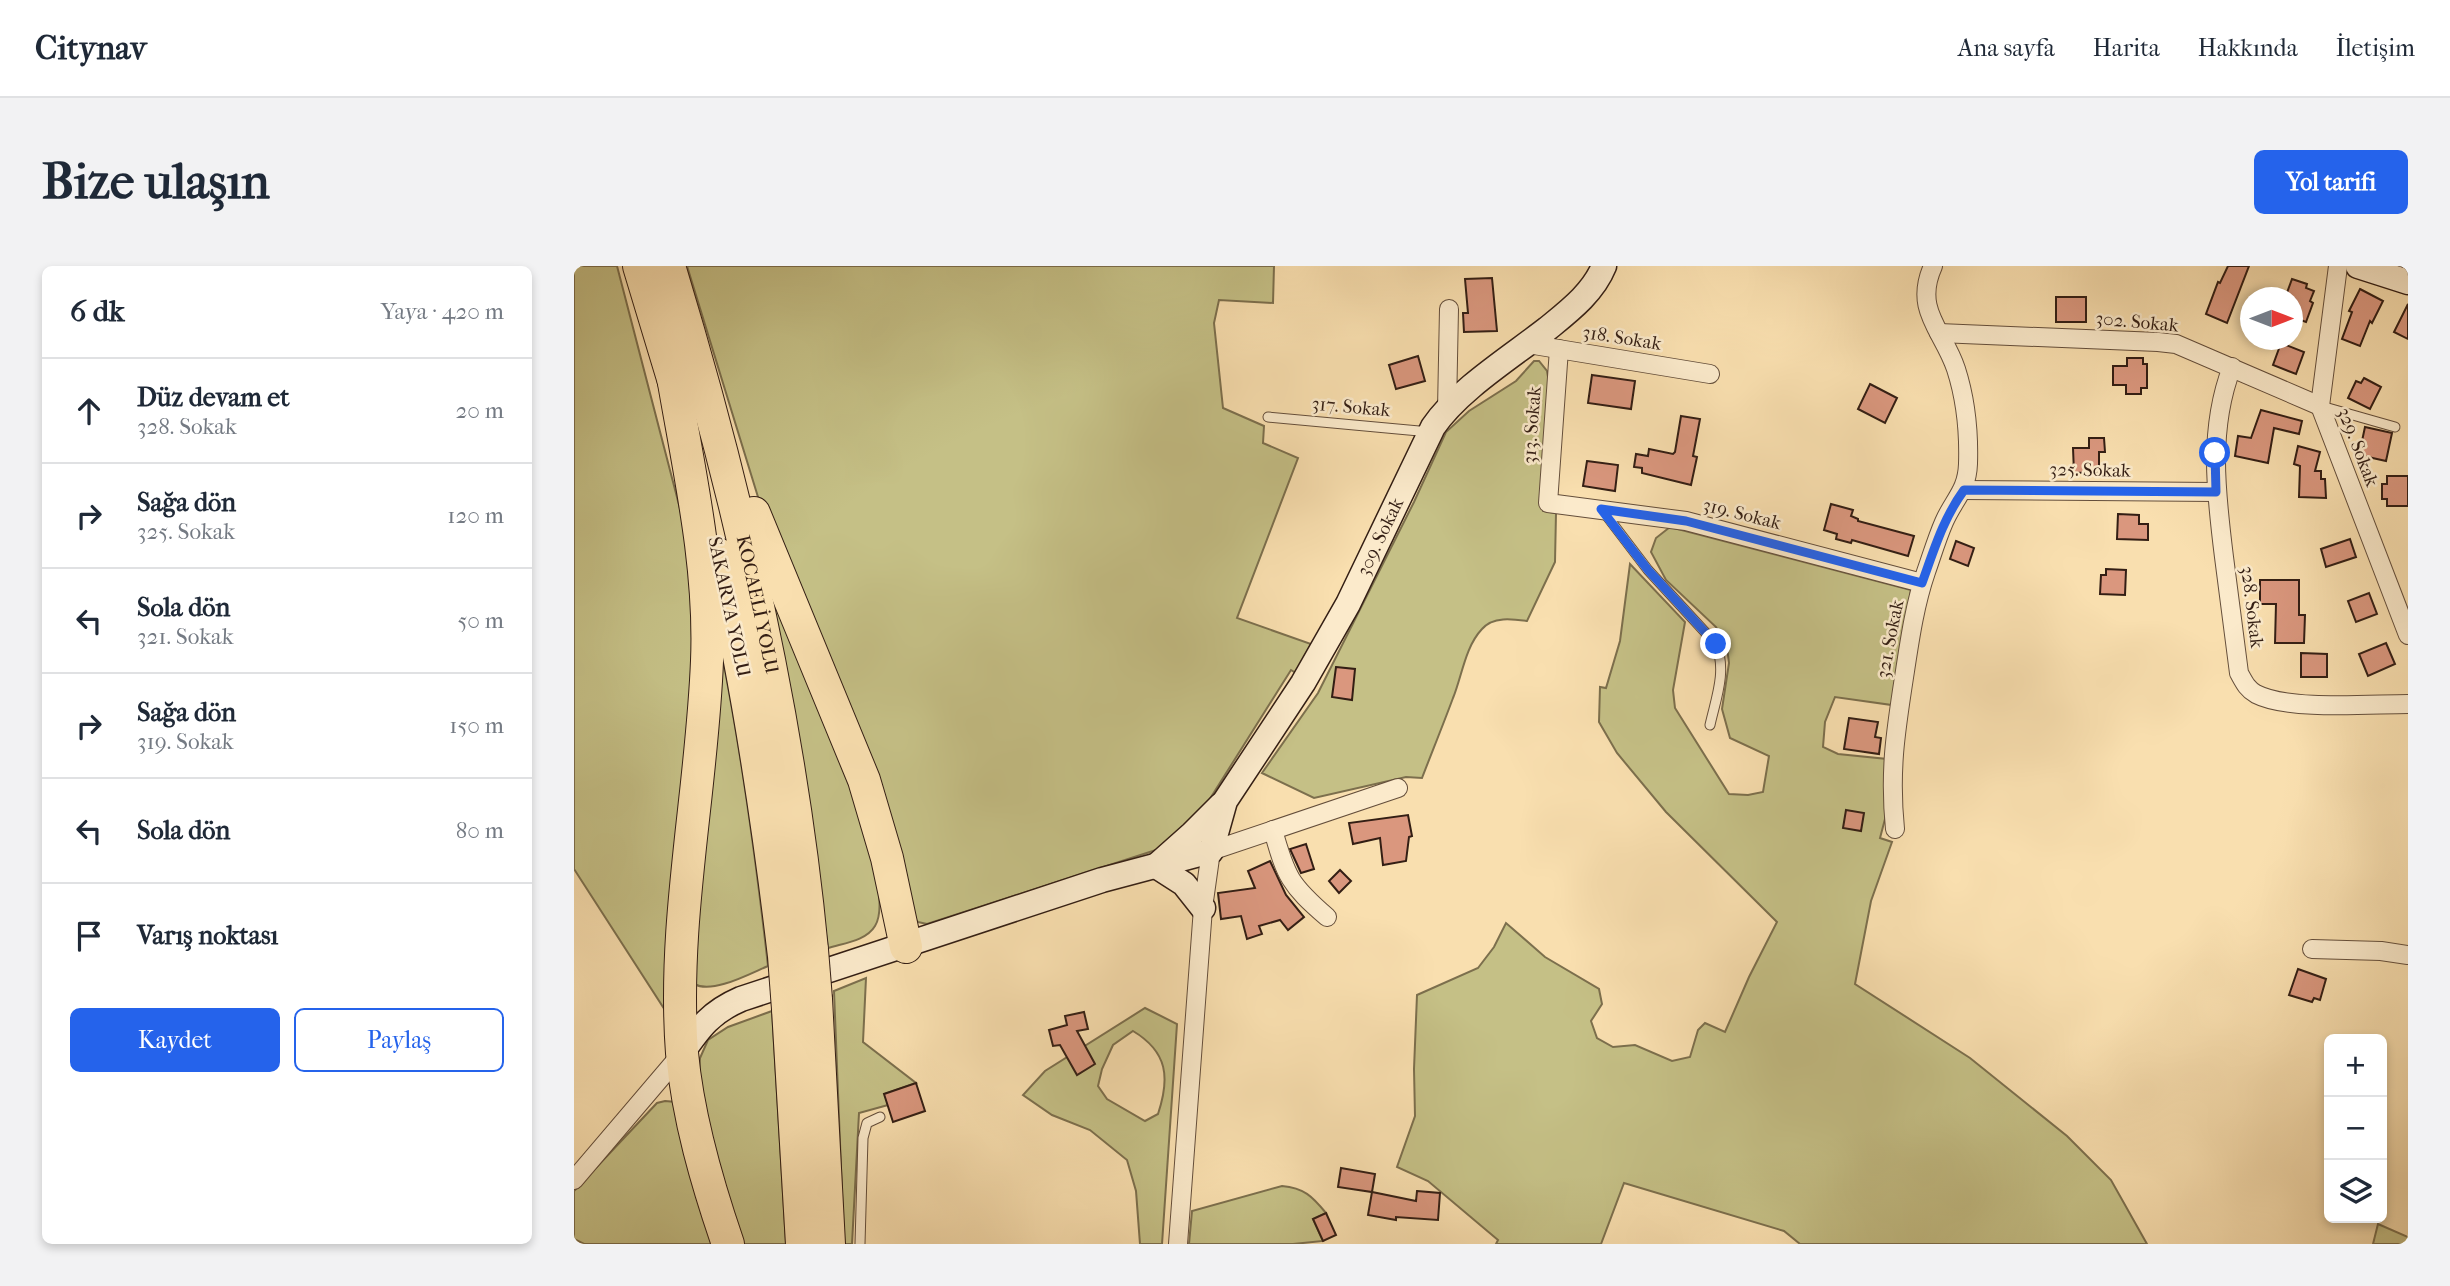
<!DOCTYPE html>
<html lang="tr">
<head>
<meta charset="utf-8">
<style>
  :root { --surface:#fff; --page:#f2f2f3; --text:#1f2937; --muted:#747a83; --line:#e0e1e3; --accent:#2563eb }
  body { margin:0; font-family:"IM FELL French Canon",serif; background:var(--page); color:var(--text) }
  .controls { position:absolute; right:21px; bottom:21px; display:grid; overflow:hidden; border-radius:10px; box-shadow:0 4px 10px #0003 }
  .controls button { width:63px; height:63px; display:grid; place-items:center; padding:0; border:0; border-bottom:2px solid var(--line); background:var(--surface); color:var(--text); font:35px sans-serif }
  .compass { position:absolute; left:1666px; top:21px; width:63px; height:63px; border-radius:50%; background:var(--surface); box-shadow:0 4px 10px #0003; rotate:90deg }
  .stop { position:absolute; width:21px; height:21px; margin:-16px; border:5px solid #2563eb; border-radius:50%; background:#fff }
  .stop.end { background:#2563eb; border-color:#fff; box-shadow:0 2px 7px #0008 }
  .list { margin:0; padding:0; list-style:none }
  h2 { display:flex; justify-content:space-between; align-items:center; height:91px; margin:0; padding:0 28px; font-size:30px }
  h2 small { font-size:23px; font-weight:400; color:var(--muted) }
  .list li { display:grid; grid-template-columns:46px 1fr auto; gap:21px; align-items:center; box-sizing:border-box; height:105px; padding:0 28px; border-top:2px solid var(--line) }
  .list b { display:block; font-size:26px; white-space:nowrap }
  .list p { margin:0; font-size:23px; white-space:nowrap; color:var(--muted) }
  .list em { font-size:23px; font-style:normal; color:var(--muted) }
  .actions { display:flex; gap:14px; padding:21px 28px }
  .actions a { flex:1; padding:16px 0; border:2px solid var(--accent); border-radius:10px; text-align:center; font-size:24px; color:var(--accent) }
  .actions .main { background:var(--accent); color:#fff }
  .icon { flex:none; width:38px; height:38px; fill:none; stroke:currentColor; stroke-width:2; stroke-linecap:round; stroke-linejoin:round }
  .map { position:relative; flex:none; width:1834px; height:978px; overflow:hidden; border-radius:10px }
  header { display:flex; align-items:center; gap:42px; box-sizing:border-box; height:98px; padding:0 35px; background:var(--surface); border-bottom:2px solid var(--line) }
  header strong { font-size:33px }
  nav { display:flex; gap:38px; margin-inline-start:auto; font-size:24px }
  .intro { display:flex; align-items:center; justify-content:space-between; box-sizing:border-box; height:168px; padding:0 42px }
  h1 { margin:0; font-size:49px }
  .button { padding:18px 32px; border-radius:10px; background:var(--accent); color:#fff; font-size:24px; font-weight:700 }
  main { display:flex; gap:42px; padding:0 42px }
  aside { flex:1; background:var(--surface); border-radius:10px; box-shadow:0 4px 10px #0003 }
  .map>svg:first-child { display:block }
  .green { fill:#c5c086; stroke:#7c6f4d; stroke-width:2; fill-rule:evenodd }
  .building { fill:#da977e; stroke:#331e14; stroke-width:2 }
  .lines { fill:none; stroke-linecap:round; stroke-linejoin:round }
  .lane-casing { stroke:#644e3b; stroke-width:11 }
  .street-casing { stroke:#644e3b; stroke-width:20 }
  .secondary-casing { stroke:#331e14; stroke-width:27 }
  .highway-casing { stroke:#331e14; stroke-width:34 }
  .lane { stroke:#fbeacb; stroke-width:9 }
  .street { stroke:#fbeacb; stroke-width:18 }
  .secondary { stroke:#fbeacb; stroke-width:24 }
  .highway { stroke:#f9dfaf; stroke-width:32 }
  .highway-bridge-casing { stroke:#331e14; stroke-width:34; stroke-linecap:butt }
  .highway-bridge { stroke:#f9dfaf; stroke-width:32 }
  .route { stroke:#2563eb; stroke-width:9 }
  .labels { text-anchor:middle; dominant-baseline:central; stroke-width:5; stroke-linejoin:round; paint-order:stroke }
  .street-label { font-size:19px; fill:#331e14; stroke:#fbeacb }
</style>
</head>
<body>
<header>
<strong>Citynav</strong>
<nav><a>Ana sayfa</a><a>Harita</a><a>Hakkında</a><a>İletişim</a></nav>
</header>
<div class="intro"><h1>Bize ulaşın</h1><a class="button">Yol tarifi</a></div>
<main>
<aside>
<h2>6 dk<small>Yaya · 420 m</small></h2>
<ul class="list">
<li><svg class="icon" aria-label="ahead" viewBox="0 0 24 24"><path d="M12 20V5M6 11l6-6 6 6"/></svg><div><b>Düz devam et</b><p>328. Sokak</p></div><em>20 m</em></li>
<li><svg class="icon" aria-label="right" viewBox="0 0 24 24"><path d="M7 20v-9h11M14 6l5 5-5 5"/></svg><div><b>Sağa dön</b><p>325. Sokak</p></div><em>120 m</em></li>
<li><svg class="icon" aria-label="left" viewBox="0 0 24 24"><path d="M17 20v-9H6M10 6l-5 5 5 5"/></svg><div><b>Sola dön</b><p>321. Sokak</p></div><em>50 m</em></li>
<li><svg class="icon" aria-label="right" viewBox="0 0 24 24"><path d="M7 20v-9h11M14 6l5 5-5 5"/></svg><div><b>Sağa dön</b><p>319. Sokak</p></div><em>150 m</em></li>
<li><svg class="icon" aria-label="left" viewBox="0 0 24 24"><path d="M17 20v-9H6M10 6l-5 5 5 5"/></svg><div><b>Sola dön</b></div><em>80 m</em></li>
<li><svg class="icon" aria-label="arrive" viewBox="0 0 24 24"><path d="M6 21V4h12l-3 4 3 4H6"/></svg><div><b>Varış noktası</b></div></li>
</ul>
<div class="actions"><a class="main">Kaydet</a><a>Paylaş</a></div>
</aside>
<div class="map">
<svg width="1834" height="978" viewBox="0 0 1834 978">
  <rect width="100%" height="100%" fill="#f9dfaf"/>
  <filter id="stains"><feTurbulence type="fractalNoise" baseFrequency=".00286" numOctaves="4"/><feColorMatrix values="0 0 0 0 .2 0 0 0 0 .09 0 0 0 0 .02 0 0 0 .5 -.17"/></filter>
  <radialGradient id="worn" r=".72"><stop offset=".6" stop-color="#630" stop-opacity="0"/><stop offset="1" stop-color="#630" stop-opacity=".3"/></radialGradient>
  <!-- green -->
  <g class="green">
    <path d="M 0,0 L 43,0 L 118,289 L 120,362 L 98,755 L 0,603 Z"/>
    <path d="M 113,0 L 700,0 L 699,37 L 645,34 L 640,57 L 649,142 L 690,160 L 689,177 L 724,192 L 663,352 L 737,378 L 722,407 L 717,404 L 627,547 L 585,583 L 353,658 L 344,656 L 338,650 L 188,244 Z"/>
    <path d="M 960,95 L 965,95 L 973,105 L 975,117 L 968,236 L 969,245 L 982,247 L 981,296 L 953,355 C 939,353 919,350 908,363 C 891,381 888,410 879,432 C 869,459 858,486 848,512 L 832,511 L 740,532 L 688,507 L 744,427 L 840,236 L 872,166 L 895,145 L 942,115 Z"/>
    <path d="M 1096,261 L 1337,324 L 1318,439 L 1261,431 L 1251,456 L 1249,481 L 1264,488 L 1313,493 L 1311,553 L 1306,572 L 1318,576 L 1297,635 L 1281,718 L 1396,792 L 1493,870 L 1537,914 L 1573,978 L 1226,978 L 1210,965 L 1050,917 L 1027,978 L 922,978 L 924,974 L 854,915 L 823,901 L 841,850 L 840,803 L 843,729 L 904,702 L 920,681 L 932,657 L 971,691 L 1025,723 L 1028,738 L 1017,755 L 1023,772 L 1039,781 L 1061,779 L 1098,795 L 1116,791 L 1124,764 L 1131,757 L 1151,766 L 1175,711 L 1203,656 L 1092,546 L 1043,487 L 1025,456 L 1026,421 L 1032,422 L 1046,375 L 1056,298 L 1111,356 L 1099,424 L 1101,442 L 1155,528 L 1174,529 L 1189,526 L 1195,490 L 1156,472 L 1148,443 L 1155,397 L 1153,381 L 1142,361 L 1092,314 L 1077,286 L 1082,272 Z"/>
    <path d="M 196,320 C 218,373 329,617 301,660 C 292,675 270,677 254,682 L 219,444 Z"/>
    <path d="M 147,384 C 168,489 182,594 194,700 C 175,708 139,728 120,718 L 119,704 Z"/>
    <path d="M 292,712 L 289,776 L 342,817 L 311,828 L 314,839 L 285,847 L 278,978 L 270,978 L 260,725 Z"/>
    <path d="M 571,742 L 603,758 L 588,978 L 566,978 L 562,925 L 553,894 L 516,864 L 478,849 L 449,829 L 471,805 ZM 559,765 C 594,786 596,812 584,848 L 571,855 L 533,833 L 524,820 L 528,803 L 539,779 Z"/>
    <path d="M 198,745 L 212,978 L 167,978 L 144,901 L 125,810 L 126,792 L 134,774 L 154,761 Z"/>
    <path d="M 91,835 L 102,836 L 143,978 L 10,978 L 0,973 L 0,925 L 83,837 Z"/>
    <path d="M 708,920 C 730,922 738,930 752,947 L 739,953 L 749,975 L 719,978 L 615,978 L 618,945 Z"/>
    <path d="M 1804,958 L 1834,971 L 1834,978 L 1799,978 Z"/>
  </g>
  <!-- building -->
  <g class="building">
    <path d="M 1654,0 L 1675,0 L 1653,57 L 1632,48 L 1644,16 L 1646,17 Z"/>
    <path d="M 918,12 L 923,65 L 890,66 L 889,47 L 894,47 L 891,13 Z"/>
    <path d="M 1718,13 L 1733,18 L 1732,22 L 1740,25 L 1736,35 L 1739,37 L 1732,56 L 1718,51 L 1718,32 L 1711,32 Z"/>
    <path d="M 1786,23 L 1809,35 L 1798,57 L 1796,55 L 1786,80 L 1768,73 L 1778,46 L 1775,45 Z"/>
    <rect x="1482" y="31" width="30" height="25"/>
    <path d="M 1834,38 L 1834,73 L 1820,66 Z"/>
    <path d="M 1707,77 L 1730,86 L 1722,108 L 1699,99 Z"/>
    <path d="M 844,90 L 851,115 L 822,123 L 815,99 Z"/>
    <path d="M 1553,92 L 1569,92 L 1569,98 L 1573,98 L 1573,122 L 1567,122 L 1567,128 L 1552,128 L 1552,119 L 1539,119 L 1539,100 L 1553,100 Z"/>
    <path d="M 1018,109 L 1061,115 L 1057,143 L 1014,137 Z"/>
    <path d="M 1790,112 L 1807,121 L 1796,143 L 1774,132 L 1782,115 L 1787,117 Z"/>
    <path d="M 1296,118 L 1323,132 L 1311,157 L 1284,143 Z"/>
    <path d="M 1687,144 L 1728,155 L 1725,168 L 1700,162 L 1694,197 L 1661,190 L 1664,170 L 1677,172 Z"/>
    <path d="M 1107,150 L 1126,153 L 1119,190 L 1123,191 L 1117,219 L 1068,207 L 1068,202 L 1060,201 L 1062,188 L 1074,190 L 1075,183 L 1099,188 L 1101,186 Z"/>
    <path d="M 1791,161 L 1818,167 L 1812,195 L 1785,189 Z"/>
    <path d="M 1515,172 L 1530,172 L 1531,186 L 1525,186 L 1525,206 L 1500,207 L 1499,182 L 1515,182 Z"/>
    <path d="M 1724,180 L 1746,186 L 1741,205 L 1747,205 L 1747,213 L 1751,213 L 1752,232 L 1725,231 L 1726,200 L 1720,198 Z"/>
    <path d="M 1013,195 L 1044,199 L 1041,225 L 1009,220 Z"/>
    <path d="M 1813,210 L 1834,210 L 1834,240 L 1813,240 L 1813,233 L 1808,233 L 1808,218 L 1813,218 Z"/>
    <path d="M 1257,238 L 1279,244 L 1277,250 L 1284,253 L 1284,255 L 1340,270 L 1334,290 L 1278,274 L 1277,277 L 1262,273 L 1263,268 L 1250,264 Z"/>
    <path d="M 1544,248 L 1565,249 L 1565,258 L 1574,258 L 1574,274 L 1543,273 Z"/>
    <path d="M 1776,273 L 1782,291 L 1752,301 L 1747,283 Z"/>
    <path d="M 1382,275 L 1400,282 L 1394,300 L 1376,293 Z"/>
    <path d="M 1532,303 L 1552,304 L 1551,329 L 1526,328 L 1527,309 L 1532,309 Z"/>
    <path d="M 1686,314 L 1725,314 L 1725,349 L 1731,349 L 1730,377 L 1701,377 L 1702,338 L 1686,338 Z"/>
    <path d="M 1795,327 L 1803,348 L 1782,356 L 1774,335 Z"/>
    <path d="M 1812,377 L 1821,398 L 1794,410 L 1785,388 Z"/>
    <path d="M 1727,387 L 1753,388 L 1753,411 L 1727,411 Z"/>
    <path d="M 762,401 L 781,403 L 778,434 L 758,431 Z"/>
    <path d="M 1275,452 L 1304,456 L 1301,471 L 1307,472 L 1305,488 L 1270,483 Z"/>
    <path d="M 1272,544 L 1290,547 L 1287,565 L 1269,562 Z"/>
    <path d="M 834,549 L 838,570 L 835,571 L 832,595 L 809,599 L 806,572 L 779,578 L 775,557 Z"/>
    <path d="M 732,578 L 740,603 L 727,607 L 716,583 Z"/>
    <path d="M 696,595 L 712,629 L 730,651 L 714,664 L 706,654 L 685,660 L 688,668 L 673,673 L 667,650 L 647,653 L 644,627 L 681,622 L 674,605 Z"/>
    <path d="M 766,604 L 777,615 L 765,627 L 755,615 Z"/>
    <path d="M 1724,703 L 1752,713 L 1746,734 L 1740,732 L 1738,736 L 1715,729 Z"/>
    <path d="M 510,746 L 514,763 L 503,765 L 521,798 L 503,809 L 486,779 L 479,780 L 475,764 L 493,759 L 491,750 Z"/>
    <path d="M 342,817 L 351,845 L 319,856 L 310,828 Z"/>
    <path d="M 767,902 L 801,908 L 798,926 L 764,921 Z"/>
    <path d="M 843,925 L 866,927 L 864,954 L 822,951 L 822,954 L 794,949 L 798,926 L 842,935 Z"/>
    <path d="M 752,947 L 762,969 L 749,975 L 739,953 Z"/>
  </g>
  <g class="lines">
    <!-- lane casing -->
    <g class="lane-casing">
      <g id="lane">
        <path d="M 1747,140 L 1821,161"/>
        <path d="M 694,151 L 856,166"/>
        <path d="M 1029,245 L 1074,304 L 1142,378 C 1153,405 1142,432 1136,459"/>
        <path d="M 286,978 L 289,872 L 293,857 L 306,851"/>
      </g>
    </g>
    <!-- street casing -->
    <g class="street-casing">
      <g id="street">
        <path d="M 1764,0 L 1746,140 L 1834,369"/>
        <path d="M 1365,67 L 1584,76 L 1602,78 L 1746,140"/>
        <path d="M 954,78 L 1136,108"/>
        <path d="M 985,83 L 974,237 L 1112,255 L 1348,317"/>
        <path d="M 1658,101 C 1634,163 1642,227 1650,291 C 1655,330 1660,369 1665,407 C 1670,416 1673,423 1682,428 C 1715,445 1796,438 1834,438"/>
        <path d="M 873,143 L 875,43"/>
        <path d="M 1390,224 L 1642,226"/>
        <path d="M 1321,563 C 1315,504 1322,463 1331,405 C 1336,372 1341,338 1352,306 C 1358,289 1363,272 1370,256 C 1380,233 1393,225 1394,198 C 1395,166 1392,134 1382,103 C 1369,64 1339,44 1359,0"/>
        <path d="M 699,564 C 712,611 716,619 753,651"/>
        <path d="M 1738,683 L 1807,685 L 1834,689"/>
        <path d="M 0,914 L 108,787"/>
        <path d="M 604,978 L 629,642 L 637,585 L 824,522"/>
      </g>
    </g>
    <!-- secondary casing -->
    <g class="secondary-casing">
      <g id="secondary">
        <path d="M 1784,0 L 1834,16"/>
        <path d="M 629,642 L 610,618 L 582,600 L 618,568 L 647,539"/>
        <path id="s1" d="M 108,787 C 126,761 137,746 167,733 L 528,614 L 637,585 L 651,535 L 729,417 L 774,338 L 859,161 C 884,124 937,91 973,63 C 995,45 1019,27 1030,0"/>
      </g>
    </g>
    <!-- highway casing -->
    <g class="highway-casing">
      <g id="highway">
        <path d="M 65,0 L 104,129"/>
        <path id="s2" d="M 95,0 C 163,223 216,451 238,684"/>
        <path d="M 99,111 C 115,205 137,300 133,395 C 128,526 98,656 108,787 C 114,852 133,917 154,978"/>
        <path d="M 180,247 L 290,514 L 313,592 L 332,681"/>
        <path d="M 144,288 C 174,421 194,555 210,690"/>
        <path d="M 242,733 L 255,978"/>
        <path d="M 214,743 L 228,978"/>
      </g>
    </g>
    <!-- lane -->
    <use href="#lane" class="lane"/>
    <!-- street -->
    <use href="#street" class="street"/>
    <!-- secondary -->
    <use href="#secondary" class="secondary"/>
    <!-- highway -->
    <use href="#highway" class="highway"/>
    <!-- highway-bridge casing -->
    <g class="highway-bridge-casing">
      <g id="highway-bridge">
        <path d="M 238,684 L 242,733"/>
        <path d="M 210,690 L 214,743"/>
      </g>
    </g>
    <!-- highway-bridge -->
    <use href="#highway-bridge" class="highway-bridge"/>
  </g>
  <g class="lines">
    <!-- route -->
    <path class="route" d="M 1142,378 L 1074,304 L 1027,243 L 1112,255 L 1348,317 C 1360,284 1369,253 1390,224 L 1642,226 L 1641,187"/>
  </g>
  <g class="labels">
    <!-- street labels -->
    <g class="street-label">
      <text transform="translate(1563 56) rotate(5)">302. Sokak</text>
      <text transform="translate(1048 72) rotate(9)">318. Sokak</text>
      <text transform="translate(777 141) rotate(5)">317. Sokak</text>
      <text transform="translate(958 159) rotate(-86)">313. Sokak</text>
      <text transform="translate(1784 181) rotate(69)">329. Sokak</text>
      <text transform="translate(1516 204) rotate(1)">325. Sokak</text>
      <text transform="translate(1168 248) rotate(14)">319. Sokak</text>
      <text stroke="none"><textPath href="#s1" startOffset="933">309. Sokak</textPath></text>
      <text stroke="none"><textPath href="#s2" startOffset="350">KOCAELİ YOLU</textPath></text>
      <text transform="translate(155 341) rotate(78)">SAKARYA YOLU</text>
      <text transform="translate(1678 341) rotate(83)">328. Sokak</text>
      <text transform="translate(1316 373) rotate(-79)">321. Sokak</text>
    </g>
  </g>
  <rect width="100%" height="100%" filter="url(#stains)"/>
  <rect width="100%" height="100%" fill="url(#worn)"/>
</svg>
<div class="controls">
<button>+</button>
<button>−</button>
<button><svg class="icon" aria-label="layers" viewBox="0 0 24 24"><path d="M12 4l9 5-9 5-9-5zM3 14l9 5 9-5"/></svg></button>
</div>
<svg class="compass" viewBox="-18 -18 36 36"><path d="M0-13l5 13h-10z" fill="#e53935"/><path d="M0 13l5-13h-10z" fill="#747a83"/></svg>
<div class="stop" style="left:1641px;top:187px"></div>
<div class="stop end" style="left:1142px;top:378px"></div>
</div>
</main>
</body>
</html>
